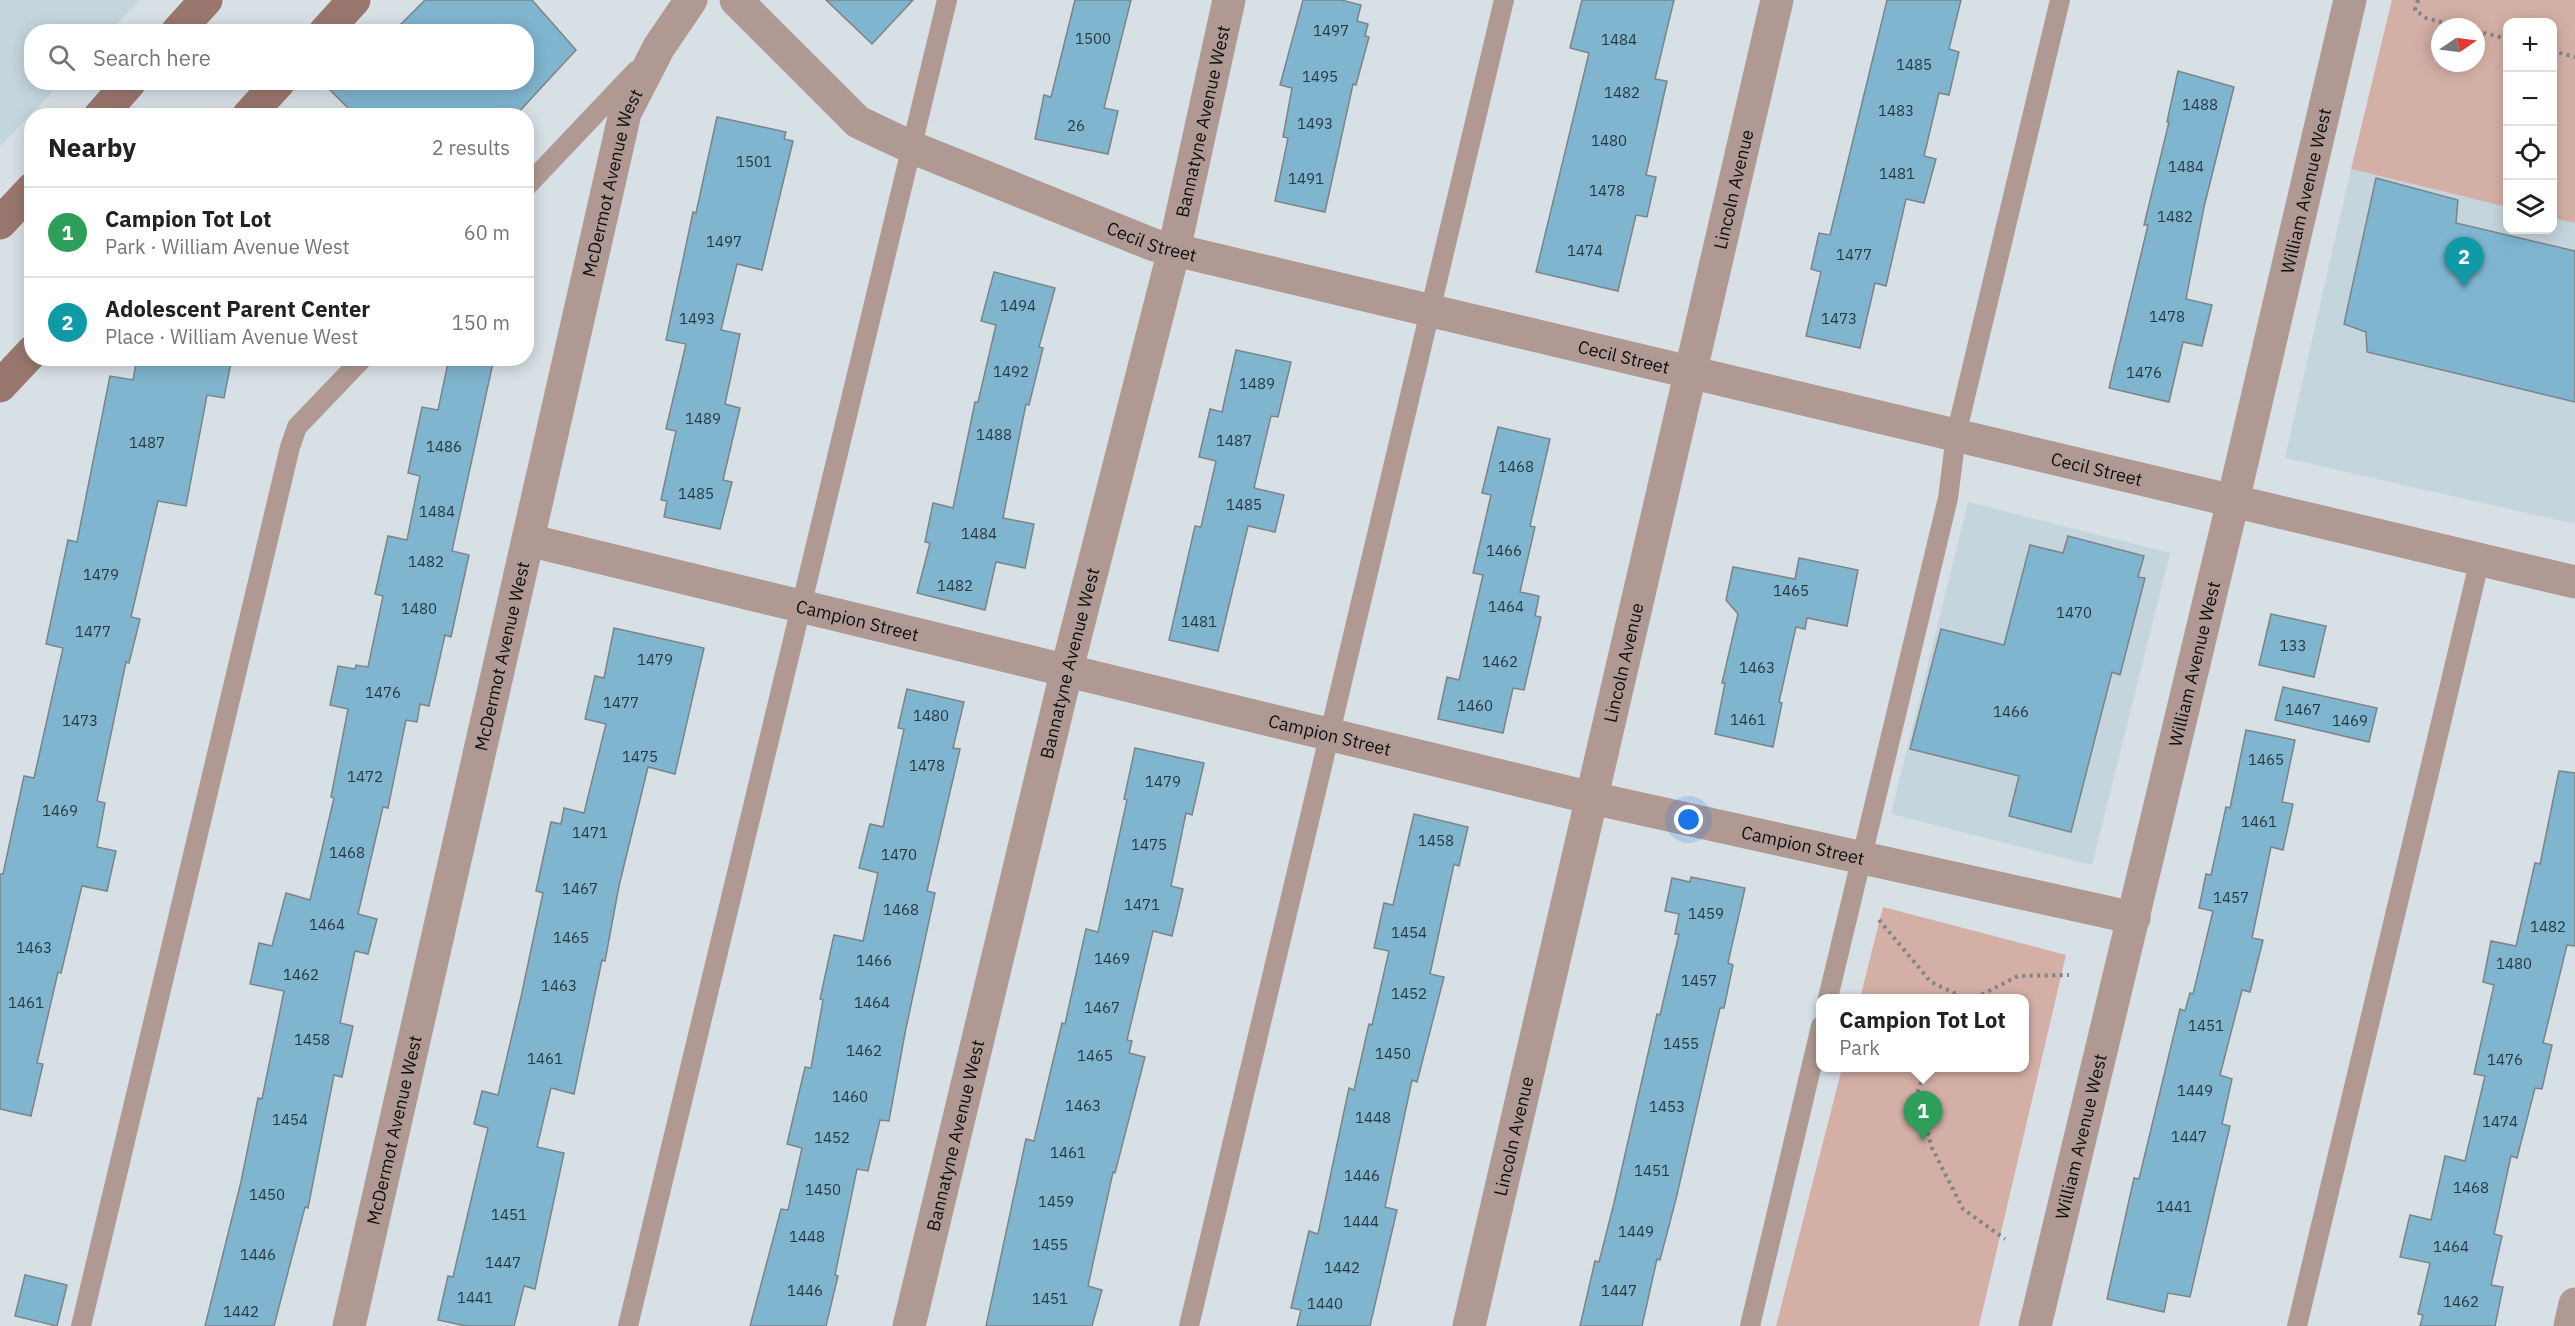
<!DOCTYPE html>
<html lang="en">
<head>
<meta charset="utf-8">
<style>
  :root { --surface:#fff; --page:#f2f2f2; --text:#222; --muted:#767676; --line:#e0e0e0; --accent:#2563eb }
  body { margin:0; font-family:"IBM Plex Sans",sans-serif; background:var(--page); color:var(--text) }
  .controls { position:absolute; right:18px; top:18px; display:grid; overflow:hidden; border-radius:12px; box-shadow:0 3px 15px #0003 }
  .controls button { width:54px; height:54px; display:grid; place-items:center; padding:0; border:0; border-bottom:2px solid var(--line); background:var(--surface); color:var(--text); font:30px sans-serif }
  .compass { position:absolute; left:2431px; top:18px; width:54px; height:54px; border-radius:50%; background:var(--surface); box-shadow:0 3px 15px #0003; rotate:77deg }
  .you { position:absolute; left:1689px; top:820px; width:21px; height:21px; margin:-15px; border:4px solid #fff; border-radius:50%; background:#1a73e8; box-shadow:0 0 0 9px #1a73e833 }
  .badge { display:grid; place-items:center; width:39px; height:39px; border-radius:50%; background:var(--accent); color:#fff; font-size:20px; font-weight:700 }
  .pin { position:absolute; translate:-50% -50px; filter:drop-shadow(0 2px 3px #0008) }
  .pin::after { content:''; position:absolute; top:32px; width:21px; height:18px; background:inherit; clip-path:polygon(0 0,100% 0,50% 100%) }
  .popup { position:absolute; left:1816px; top:994px; width:213px; height:78px; box-sizing:border-box; display:grid; place-content:center; border-radius:12px; background:var(--surface); filter:drop-shadow(0 2px 4px #0005); font-size:20px; white-space:nowrap; color:var(--muted) }
  .popup b { font-size:22px; color:var(--text) }
  .popup::after { content:''; position:absolute; left:50%; top:100%; margin-left:-12px; border:12px solid transparent; border-top-color:var(--surface) }
  .list { margin:0; padding:0; list-style:none }
  h2 { display:flex; justify-content:space-between; align-items:center; height:78px; margin:0; padding:0 24px; font-size:26px }
  h2 small { font-size:20px; font-weight:400; color:var(--muted) }
  .list li { display:grid; grid-template-columns:39px 1fr auto; gap:18px; align-items:center; box-sizing:border-box; height:90px; padding:0 24px; border-top:2px solid var(--line) }
  .list b { display:block; font-size:22px; white-space:nowrap }
  .list p { margin:0; font-size:20px; white-space:nowrap; color:var(--muted) }
  .list em { font-size:20px; font-style:normal; color:var(--muted) }
  .icon { flex:none; width:33px; height:33px; fill:none; stroke:currentColor; stroke-width:2; stroke-linecap:round; stroke-linejoin:round }
  .map { position:relative; flex:none; width:2575px; height:1326px; overflow:hidden }
  .search { position:absolute; background:var(--surface); box-shadow:0 3px 15px #0003; left:24px; top:24px; width:510px; height:66px; display:flex; align-items:center; gap:15px; box-sizing:border-box; padding:0 21px; border-radius:24px; color:var(--muted); font-size:22px }
  .panel { position:absolute; background:var(--surface); box-shadow:0 3px 15px #0003; left:24px; top:108px; width:510px; height:258px; border-radius:24px }
  .map>svg:first-child { display:block }
  .built { fill:#c4d5dd }
  .green { fill:#d4afa5; fill-rule:evenodd }
  .building { fill:#7fb5cf; stroke:#7c8488; stroke-width:1.5 }
  .lines { fill:none; stroke-linecap:round; stroke-linejoin:round }
  .path { stroke:#7e8487; stroke-width:4; stroke-dasharray:3 4.5; stroke-linecap:butt }
  .lane { stroke:#b19993; stroke-width:20 }
  .street { stroke:#b19993; stroke-width:33 }
  .secondary { stroke:#9a776e; stroke-width:33 }
  .labels { text-anchor:middle; dominant-baseline:central; stroke-width:4.5; stroke-linejoin:round; paint-order:stroke }
  .number-label { font-size:15px; fill:#293840 }
  .street-label { font-size:18px; fill:#0c0f10; stroke:#e4edf2 }
</style>
</head>
<body>
<div class="map">
<svg width="2575" height="1326" viewBox="0 0 2575 1326">
  <rect width="100%" height="100%" fill="#d7e0e5"/>
  <!-- built -->
  <g class="built">
    <path d="M 0,0 L 140,0 L 110,31 L 32,32 L 32,82 L 61,83 L 0,146 Z"/>
    <path d="M 2351,169 L 2507,207 L 2508,230 L 2552,230 L 2553,218 L 2575,223 L 2575,524 L 2285,458 Z"/>
    <path d="M 1968,502 L 2170,553 L 2092,865 L 1891,814 Z"/>
  </g>
  <!-- green -->
  <g class="green">
    <path d="M 2392,0 L 2575,0 L 2575,223 L 2553,218 L 2552,22 L 2508,22 L 2507,207 L 2351,169 ZM 2440,27 L 2476,27 L 2476,63 L 2440,63 Z"/>
    <path d="M 1883,907 L 2066,955 L 1979,1326 L 1776,1326 L 1842,1068 L 2025,1068 L 2025,998 L 1860,998 Z"/>
  </g>
  <!-- building -->
  <g class="building">
    <path d="M 425,0 L 532,0 L 576,50 L 515,116 L 356,116 L 322,82 L 526,82 L 526,32 L 400,32 L 397,28 Z"/>
    <path d="M 826,0 L 913,0 L 872,44 Z"/>
    <path d="M 1075,0 L 1131,0 L 1104,108 L 1118,111 L 1108,154 L 1035,139 L 1044,95 L 1051,97 Z"/>
    <path d="M 1303,0 L 1341,0 L 1361,5 L 1357,21 L 1368,24 L 1365,36 L 1369,37 L 1356,85 L 1353,84 L 1325,212 L 1275,201 L 1288,138 L 1283,137 L 1292,88 L 1280,85 Z"/>
    <path d="M 1582,0 L 1674,0 L 1655,79 L 1667,81 L 1646,175 L 1656,177 L 1647,217 L 1636,215 L 1618,291 L 1536,272 L 1589,53 L 1570,48 Z"/>
    <path d="M 1887,0 L 1961,0 L 1949,49 L 1959,52 L 1949,95 L 1939,93 L 1924,156 L 1936,159 L 1924,203 L 1906,199 L 1886,286 L 1875,283 L 1860,348 L 1806,336 L 1821,272 L 1811,269 L 1819,233 L 1830,235 Z"/>
    <path d="M 2178,71 L 2234,87 L 2204,207 L 2186,299 L 2212,305 L 2202,346 L 2183,342 L 2169,402 L 2109,388 L 2148,225 L 2144,225 L 2169,122 L 2167,122 Z"/>
    <path d="M 717,117 L 786,132 L 784,139 L 793,141 L 762,270 L 737,264 L 721,330 L 740,334 L 725,404 L 740,408 L 723,480 L 732,482 L 720,529 L 664,517 L 667,501 L 661,500 L 676,431 L 666,429 L 686,344 L 666,340 L 693,212 L 696,213 Z"/>
    <path d="M 2376,178 L 2458,200 L 2456,223 L 2575,251 L 2575,402 L 2367,352 L 2366,332 L 2344,324 Z"/>
    <path d="M 994,272 L 1055,288 L 1039,347 L 1043,348 L 1029,405 L 1026,404 L 1003,518 L 1034,524 L 1025,568 L 996,562 L 985,610 L 917,593 L 930,543 L 925,542 L 933,503 L 953,508 L 975,402 L 978,402 L 996,325 L 981,321 Z"/>
    <path d="M 1236,350 L 1291,362 L 1278,417 L 1271,416 L 1254,488 L 1284,495 L 1275,532 L 1248,526 L 1218,651 L 1169,640 L 1195,526 L 1201,527 L 1216,461 L 1199,457 L 1210,409 L 1222,412 Z"/>
    <path d="M 137,358 L 232,358 L 224,398 L 207,395 L 186,506 L 158,501 L 131,617 L 140,619 L 129,663 L 126,662 L 97,801 L 105,803 L 97,847 L 116,851 L 107,891 L 82,886 L 61,973 L 58,972 L 37,1063 L 43,1064 L 31,1116 L 0,1109 L 0,874 L 3,874 L 24,776 L 34,778 L 63,648 L 46,644 L 68,540 L 77,542 L 110,376 L 133,380 Z"/>
    <path d="M 449,358 L 494,358 L 452,551 L 469,555 L 451,637 L 445,635 L 429,706 L 420,704 L 417,722 L 406,720 L 388,808 L 383,807 L 358,914 L 377,919 L 368,954 L 355,951 L 340,1023 L 353,1026 L 342,1077 L 334,1075 L 308,1208 L 305,1207 L 274,1326 L 205,1326 L 241,1182 L 258,1098 L 262,1099 L 284,991 L 250,984 L 259,943 L 272,946 L 286,893 L 310,900 L 334,798 L 331,797 L 348,709 L 330,705 L 338,666 L 355,669 L 356,665 L 368,667 L 383,596 L 375,594 L 388,536 L 407,540 L 420,476 L 408,473 L 422,407 L 438,410 Z"/>
    <path d="M 1498,427 L 1550,439 L 1530,526 L 1535,527 L 1520,592 L 1539,596 L 1535,616 L 1541,617 L 1524,690 L 1513,688 L 1503,733 L 1438,719 L 1447,677 L 1459,680 L 1483,575 L 1473,573 L 1491,495 L 1482,493 Z"/>
    <path d="M 2068,536 L 2144,556 L 2138,577 L 2145,578 L 2120,675 L 2112,672 L 2071,832 L 2009,816 L 2019,776 L 1910,749 L 1941,629 L 2004,645 L 2030,545 L 2063,553 Z"/>
    <path d="M 1799,558 L 1858,570 L 1847,626 L 1807,618 L 1805,629 L 1796,627 L 1779,702 L 1782,703 L 1773,747 L 1715,734 L 1725,683 L 1722,683 L 1738,614 L 1726,600 L 1733,567 L 1795,579 Z"/>
    <path d="M 2271,614 L 2326,626 L 2314,677 L 2259,665 Z"/>
    <path d="M 614,628 L 704,648 L 675,774 L 648,767 L 619,886 L 605,961 L 602,960 L 574,1094 L 551,1088 L 537,1147 L 564,1153 L 535,1289 L 524,1286 L 514,1326 L 466,1326 L 438,1320 L 448,1276 L 453,1277 L 488,1128 L 474,1124 L 482,1091 L 498,1095 L 521,997 L 543,893 L 536,891 L 551,822 L 561,824 L 564,808 L 584,813 L 606,724 L 585,719 L 595,676 L 604,678 Z"/>
    <path d="M 2283,687 L 2377,708 L 2369,742 L 2275,720 Z"/>
    <path d="M 907,689 L 964,702 L 953,748 L 960,749 L 927,891 L 935,893 L 905,1033 L 889,1121 L 880,1120 L 868,1171 L 857,1169 L 835,1275 L 838,1276 L 826,1326 L 750,1326 L 781,1209 L 788,1210 L 802,1148 L 787,1144 L 805,1067 L 811,1068 L 823,1000 L 820,999 L 834,935 L 863,941 L 878,873 L 859,868 L 870,824 L 883,827 L 904,729 L 898,728 Z"/>
    <path d="M 2246,730 L 2295,740 L 2282,802 L 2293,804 L 2283,850 L 2271,847 L 2252,938 L 2263,940 L 2250,992 L 2242,990 L 2220,1075 L 2232,1079 L 2222,1124 L 2230,1126 L 2190,1297 L 2168,1293 L 2164,1312 L 2107,1299 L 2134,1178 L 2139,1179 L 2180,1009 L 2185,1011 L 2190,993 L 2193,994 L 2213,911 L 2199,908 L 2206,874 L 2211,875 L 2226,807 L 2230,808 Z"/>
    <path d="M 1135,748 L 1204,763 L 1192,815 L 1186,813 L 1171,886 L 1183,889 L 1172,936 L 1153,931 L 1127,1040 L 1132,1041 L 1129,1053 L 1145,1057 L 1115,1173 L 1113,1172 L 1088,1286 L 1102,1290 L 1092,1326 L 986,1326 L 1026,1139 L 1034,1141 L 1062,1023 L 1065,1024 L 1086,929 L 1098,932 L 1127,800 L 1124,799 Z"/>
    <path d="M 2559,771 L 2575,773 L 2575,946 L 2567,945 L 2543,1043 L 2552,1045 L 2542,1089 L 2535,1088 L 2517,1158 L 2511,1156 L 2494,1234 L 2502,1236 L 2491,1285 L 2503,1287 L 2495,1326 L 2420,1326 L 2423,1315 L 2418,1314 L 2430,1263 L 2400,1257 L 2410,1215 L 2431,1220 L 2445,1156 L 2465,1161 L 2485,1076 L 2474,1074 L 2494,985 L 2483,982 L 2491,941 L 2516,946 L 2535,863 L 2540,864 Z"/>
    <path d="M 1414,814 L 1468,827 L 1459,866 L 1454,864 L 1430,974 L 1444,977 L 1417,1082 L 1412,1080 L 1385,1207 L 1397,1210 L 1370,1326 L 1297,1326 L 1301,1310 L 1291,1308 L 1309,1231 L 1318,1234 L 1349,1088 L 1354,1090 L 1369,1024 L 1372,1025 L 1389,951 L 1374,948 L 1384,903 L 1393,905 Z"/>
    <path d="M 1691,877 L 1745,888 L 1728,963 L 1733,965 L 1724,1008 L 1720,1008 L 1676,1199 L 1660,1260 L 1657,1259 L 1642,1326 L 1580,1326 L 1595,1261 L 1599,1262 L 1614,1203 L 1657,1014 L 1660,1015 L 1679,934 L 1675,934 L 1679,914 L 1665,911 L 1672,878 L 1690,882 Z"/>
    <path d="M 25,1275 L 67,1285 L 57,1326 L 15,1316 Z"/>
  </g>
  <g class="lines">
    <!-- path -->
    <g class="path">
      <path d="M 2418,0 L 2415,10 L 2426,18 L 2459,27"/>
      <path d="M 2476,31 L 2508,39"/>
      <path d="M 2552,51 L 2575,57"/>
      <path d="M 1879,920 L 1931,982 L 1965,998"/>
      <path d="M 1975,998 L 2018,976 L 2069,975"/>
      <path d="M 1926,1068 L 1917,1094 L 1932,1148 L 1963,1209 L 2005,1239"/>
    </g>
    <!-- lane -->
    <g class="lane">
      <path d="M 526,187 L 636,71"/>
      <path d="M 1828,998 L 1948,498 L 1956,435 L 2060,0"/>
      <path d="M 81,1326 L 290,447 L 297,427 L 363,358"/>
      <path d="M 628,1326 L 947,0"/>
      <path d="M 1189,1326 L 1504,0"/>
      <path d="M 1750,1326 L 1821,1026"/>
      <path d="M 2297,1326 L 2480,559"/>
    </g>
    <!-- street -->
    <g class="street">
      <path id="s1" d="M 736,0 L 858,122 L 911,147 L 1154,245 L 2575,582"/>
      <path id="s2" d="M 528,540 L 1592,798 L 2134,918"/>
      <path id="s3" d="M 349,1326 L 625,113 L 659,47 L 691,0"/>
      <path id="s4" d="M 909,1326 L 1067,669 L 1174,250 L 1229,0"/>
      <path id="s5" d="M 1469,1326 L 1777,0"/>
      <path id="s6" d="M 2035,1326 L 2233,501 L 2350,0"/>
      <path d="M 2570,1326 L 2575,1304"/>
    </g>
    <!-- secondary -->
    <g class="secondary">
      <path d="M 177,32 L 206,0"/>
      <path d="M 325,32 L 354,0"/>
      <path d="M 100,116 L 130,82"/>
      <path d="M 248,116 L 279,82"/>
      <path d="M 0,223 L 32,189"/>
      <path d="M 0,386 L 32,352"/>
    </g>
  </g>
  <g class="labels">
    <!-- number labels -->
    <g class="number-label">
      <text x="1331" y="30">1497</text>
      <text x="1093" y="38">1500</text>
      <text x="1619" y="39">1484</text>
      <text x="1914" y="64">1485</text>
      <text x="1320" y="76">1495</text>
      <text x="1622" y="92">1482</text>
      <text x="2200" y="104">1488</text>
      <text x="1896" y="110">1483</text>
      <text x="1315" y="123">1493</text>
      <text x="1076" y="125">26</text>
      <text x="1609" y="140">1480</text>
      <text x="754" y="161">1501</text>
      <text x="2186" y="166">1484</text>
      <text x="1897" y="173">1481</text>
      <text x="1306" y="178">1491</text>
      <text x="1607" y="190">1478</text>
      <text x="2175" y="216">1482</text>
      <text x="724" y="241">1497</text>
      <text x="1585" y="250">1474</text>
      <text x="1854" y="254">1477</text>
      <text x="1018" y="305">1494</text>
      <text x="2167" y="316">1478</text>
      <text x="697" y="318">1493</text>
      <text x="1839" y="318">1473</text>
      <text x="1011" y="371">1492</text>
      <text x="2144" y="372">1476</text>
      <text x="1257" y="383">1489</text>
      <text x="703" y="418">1489</text>
      <text x="994" y="434">1488</text>
      <text x="1234" y="440">1487</text>
      <text x="147" y="442">1487</text>
      <text x="444" y="446">1486</text>
      <text x="1516" y="466">1468</text>
      <text x="696" y="493">1485</text>
      <text x="1244" y="504">1485</text>
      <text x="437" y="511">1484</text>
      <text x="979" y="533">1484</text>
      <text x="1504" y="550">1466</text>
      <text x="426" y="561">1482</text>
      <text x="101" y="574">1479</text>
      <text x="955" y="585">1482</text>
      <text x="1791" y="590">1465</text>
      <text x="1506" y="606">1464</text>
      <text x="419" y="608">1480</text>
      <text x="2074" y="612">1470</text>
      <text x="1199" y="621">1481</text>
      <text x="93" y="631">1477</text>
      <text x="2293" y="645">133</text>
      <text x="655" y="659">1479</text>
      <text x="1500" y="661">1462</text>
      <text x="1757" y="667">1463</text>
      <text x="383" y="692">1476</text>
      <text x="621" y="702">1477</text>
      <text x="1475" y="705">1460</text>
      <text x="2303" y="709">1467</text>
      <text x="2011" y="711">1466</text>
      <text x="931" y="715">1480</text>
      <text x="1748" y="719">1461</text>
      <text x="80" y="720">1473</text>
      <text x="2350" y="720">1469</text>
      <text x="640" y="756">1475</text>
      <text x="2266" y="759">1465</text>
      <text x="927" y="765">1478</text>
      <text x="365" y="776">1472</text>
      <text x="1163" y="781">1479</text>
      <text x="60" y="810">1469</text>
      <text x="2259" y="821">1461</text>
      <text x="590" y="832">1471</text>
      <text x="1436" y="840">1458</text>
      <text x="1149" y="844">1475</text>
      <text x="347" y="852">1468</text>
      <text x="899" y="854">1470</text>
      <text x="580" y="888">1467</text>
      <text x="2231" y="897">1457</text>
      <text x="1142" y="904">1471</text>
      <text x="901" y="909">1468</text>
      <text x="1706" y="913">1459</text>
      <text x="327" y="924">1464</text>
      <text x="2548" y="926">1482</text>
      <text x="1409" y="932">1454</text>
      <text x="571" y="937">1465</text>
      <text x="34" y="947">1463</text>
      <text x="1112" y="958">1469</text>
      <text x="874" y="960">1466</text>
      <text x="2514" y="963">1480</text>
      <text x="301" y="974">1462</text>
      <text x="1699" y="980">1457</text>
      <text x="559" y="985">1463</text>
      <text x="1409" y="993">1452</text>
      <text x="26" y="1002">1461</text>
      <text x="872" y="1002">1464</text>
      <text x="1102" y="1007">1467</text>
      <text x="2206" y="1025">1451</text>
      <text x="312" y="1039">1458</text>
      <text x="1681" y="1043">1455</text>
      <text x="864" y="1050">1462</text>
      <text x="1393" y="1053">1450</text>
      <text x="1095" y="1055">1465</text>
      <text x="545" y="1058">1461</text>
      <text x="2505" y="1059">1476</text>
      <text x="2195" y="1090">1449</text>
      <text x="850" y="1096">1460</text>
      <text x="1083" y="1105">1463</text>
      <text x="1667" y="1106">1453</text>
      <text x="1373" y="1117">1448</text>
      <text x="290" y="1119">1454</text>
      <text x="2500" y="1121">1474</text>
      <text x="2189" y="1136">1447</text>
      <text x="832" y="1137">1452</text>
      <text x="1068" y="1152">1461</text>
      <text x="1652" y="1170">1451</text>
      <text x="1362" y="1175">1446</text>
      <text x="2471" y="1187">1468</text>
      <text x="823" y="1189">1450</text>
      <text x="267" y="1194">1450</text>
      <text x="1056" y="1201">1459</text>
      <text x="2174" y="1206">1441</text>
      <text x="509" y="1214">1451</text>
      <text x="1361" y="1221">1444</text>
      <text x="1636" y="1231">1449</text>
      <text x="807" y="1236">1448</text>
      <text x="1050" y="1244">1455</text>
      <text x="2451" y="1246">1464</text>
      <text x="258" y="1254">1446</text>
      <text x="503" y="1262">1447</text>
      <text x="1342" y="1267">1442</text>
      <text x="805" y="1290">1446</text>
      <text x="1619" y="1290">1447</text>
      <text x="475" y="1297">1441</text>
      <text x="1050" y="1298">1451</text>
      <text x="2461" y="1301">1462</text>
      <text x="1325" y="1303">1440</text>
      <text x="241" y="1311">1442</text>
    </g>
    <!-- street labels -->
    <g class="street-label">
      <text stroke="none"><textPath href="#s4" startOffset="1240">Bannatyne Avenue West</textPath></text>
      <text stroke="none"><textPath href="#s3" startOffset="1173">McDermot Avenue West</textPath></text>
      <text stroke="none"><textPath href="#s5" startOffset="1167">Lincoln Avenue</textPath></text>
      <text stroke="none"><textPath href="#s6" startOffset="1167">William Avenue West</textPath></text>
      <text stroke="none"><textPath href="#s1" startOffset="490">Cecil Street</textPath></text>
      <text stroke="none"><textPath href="#s1" startOffset="976">Cecil Street</textPath></text>
      <text stroke="none"><textPath href="#s1" startOffset="1462">Cecil Street</textPath></text>
      <text stroke="none"><textPath href="#s2" startOffset="339">Campion Street</textPath></text>
      <text stroke="none"><textPath href="#s3" startOffset="687">McDermot Avenue West</textPath></text>
      <text stroke="none"><textPath href="#s4" startOffset="682">Bannatyne Avenue West</textPath></text>
      <text stroke="none"><textPath href="#s5" startOffset="681">Lincoln Avenue</textPath></text>
      <text stroke="none"><textPath href="#s6" startOffset="681">William Avenue West</textPath></text>
      <text stroke="none"><textPath href="#s2" startOffset="825">Campion Street</textPath></text>
      <text stroke="none"><textPath href="#s2" startOffset="1311">Campion Street</textPath></text>
      <text stroke="none"><textPath href="#s3" startOffset="201">McDermot Avenue West</textPath></text>
      <text stroke="none"><textPath href="#s4" startOffset="196">Bannatyne Avenue West</textPath></text>
      <text stroke="none"><textPath href="#s5" startOffset="195">Lincoln Avenue</textPath></text>
      <text stroke="none"><textPath href="#s6" startOffset="195">William Avenue West</textPath></text>
    </g>
  </g>
</svg>
<div class="controls">
<button>+</button>
<button>−</button>
<button><svg class="icon" aria-label="locate" viewBox="0 0 24 24"><circle cx="12" cy="12" r="6"/><path d="M12 2v4M12 18v4M2 12h4M18 12h4"/></svg></button>
<button><svg class="icon" aria-label="layers" viewBox="0 0 24 24"><path d="M12 4l9 5-9 5-9-5zM3 14l9 5 9-5"/></svg></button>
</div>
<svg class="compass" viewBox="-18 -18 36 36"><path d="M0-13l5 13h-10z" fill="#e53935"/><path d="M0 13l5-13h-10z" fill="#767676"/></svg>
<div class="you"></div>
<div class="pin badge" style="left:1923px;top:1141px;background:#2e9e5b">1</div>
<div class="popup"><b>Campion Tot Lot</b>Park</div>
<div class="pin badge" style="left:2464px;top:287px;background:#0f9aa8">2</div>
<div class="search"><svg class="icon" aria-label="search" viewBox="0 0 24 24"><circle cx="10" cy="10" r="6"/><path d="M15 15l6 6"/></svg>Search here</div>
<section class="panel">
<h2>Nearby<small>2 results</small></h2>
<ul class="list">
<li><span class="badge" style="background:#2e9e5b">1</span><div><b>Campion Tot Lot</b><p>Park · William Avenue West</p></div><em>60 m</em></li>
<li><span class="badge" style="background:#0f9aa8">2</span><div><b>Adolescent Parent Center</b><p>Place · William Avenue West</p></div><em>150 m</em></li>
</ul>
</section>
</div>
</body>
</html>
